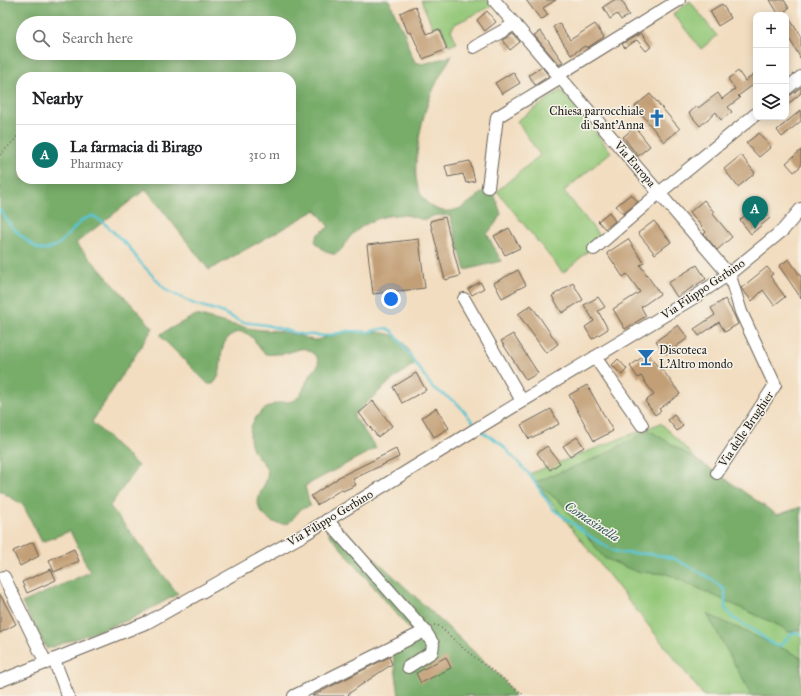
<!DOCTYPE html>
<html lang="en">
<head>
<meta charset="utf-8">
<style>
  :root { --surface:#fff; --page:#f6f6f6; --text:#202124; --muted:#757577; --line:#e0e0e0; --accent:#0f766e }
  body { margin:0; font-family:"IM FELL Great Primer",serif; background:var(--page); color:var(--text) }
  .controls { position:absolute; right:12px; top:12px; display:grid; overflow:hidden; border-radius:8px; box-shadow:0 2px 10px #0003 }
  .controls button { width:36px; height:36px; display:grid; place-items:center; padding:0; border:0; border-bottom:1px solid var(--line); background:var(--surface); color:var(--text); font:20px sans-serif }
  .you { position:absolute; left:391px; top:299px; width:14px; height:14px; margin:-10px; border:3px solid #fff; border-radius:50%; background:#1a73e8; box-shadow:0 0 0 6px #1a73e833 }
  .badge { display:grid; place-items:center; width:26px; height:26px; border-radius:50%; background:var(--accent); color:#fff; font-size:13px; font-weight:700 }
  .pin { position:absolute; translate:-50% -33px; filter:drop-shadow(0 1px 2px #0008) }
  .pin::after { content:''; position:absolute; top:21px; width:14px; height:12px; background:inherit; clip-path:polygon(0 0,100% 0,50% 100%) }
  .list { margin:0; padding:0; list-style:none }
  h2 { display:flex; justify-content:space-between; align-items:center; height:52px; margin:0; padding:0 16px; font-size:17px }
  h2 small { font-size:13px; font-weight:400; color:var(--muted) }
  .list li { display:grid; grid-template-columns:26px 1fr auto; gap:12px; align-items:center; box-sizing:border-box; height:60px; padding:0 16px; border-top:1px solid var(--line) }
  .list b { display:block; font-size:15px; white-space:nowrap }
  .list p { margin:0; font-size:13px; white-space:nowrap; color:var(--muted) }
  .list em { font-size:13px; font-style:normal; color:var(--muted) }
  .icon { flex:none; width:22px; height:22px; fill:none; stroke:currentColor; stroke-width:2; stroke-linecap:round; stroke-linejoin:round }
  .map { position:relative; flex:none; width:801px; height:696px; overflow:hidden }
  .search { position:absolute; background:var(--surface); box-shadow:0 2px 10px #0003; left:16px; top:16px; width:280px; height:44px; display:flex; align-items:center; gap:10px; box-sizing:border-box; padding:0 14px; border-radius:22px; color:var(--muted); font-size:15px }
  .panel { position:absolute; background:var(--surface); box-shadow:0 2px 10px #0003; left:16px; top:72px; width:280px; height:112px; border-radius:16px }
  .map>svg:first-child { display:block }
  .green { fill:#94c879; stroke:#58724a }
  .forest { fill:#77ac69; stroke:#4a6442; fill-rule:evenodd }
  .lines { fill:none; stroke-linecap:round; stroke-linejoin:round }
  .stream { stroke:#58c4d2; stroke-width:2.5 }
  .building { fill:#c29f76 }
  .minor-casing { stroke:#676055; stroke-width:14 }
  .path { stroke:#676055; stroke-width:1.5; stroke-dasharray:1 3; stroke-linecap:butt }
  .minor { stroke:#fff; stroke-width:12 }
  .labels { text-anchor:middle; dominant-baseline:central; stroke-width:3; stroke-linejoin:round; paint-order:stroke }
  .poi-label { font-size:12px; fill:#1c1c1c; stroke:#f7f3e8; text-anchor:end }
  .street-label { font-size:12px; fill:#1c1c1c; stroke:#f7f3e8 }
  .water-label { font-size:13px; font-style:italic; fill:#31575c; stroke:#f7f3e8 }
</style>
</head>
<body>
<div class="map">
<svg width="801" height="696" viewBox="0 0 801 696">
  <rect width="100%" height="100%" fill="#f7f3e8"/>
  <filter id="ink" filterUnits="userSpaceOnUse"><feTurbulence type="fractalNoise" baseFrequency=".025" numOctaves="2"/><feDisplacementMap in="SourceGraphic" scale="8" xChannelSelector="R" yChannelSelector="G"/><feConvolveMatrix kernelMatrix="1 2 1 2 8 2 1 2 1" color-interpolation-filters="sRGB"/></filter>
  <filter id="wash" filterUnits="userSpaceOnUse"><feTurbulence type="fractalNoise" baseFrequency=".012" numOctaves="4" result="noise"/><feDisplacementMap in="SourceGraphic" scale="16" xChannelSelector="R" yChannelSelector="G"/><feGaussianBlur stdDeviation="0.9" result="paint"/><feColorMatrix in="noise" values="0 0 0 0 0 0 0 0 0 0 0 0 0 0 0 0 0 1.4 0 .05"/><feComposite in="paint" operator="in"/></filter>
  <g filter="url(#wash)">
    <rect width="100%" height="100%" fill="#f2ddc0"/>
    <!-- green -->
    <g class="green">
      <path d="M 421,0 L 487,0 L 492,6 L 455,24 L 451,30 L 457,43 L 449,46 L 440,25 L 433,28 Z"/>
      <path d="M 690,1 L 717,36 L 701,49 L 673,14 Z"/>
      <path d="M 561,90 L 611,152 L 564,191 L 602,239 L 563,273 L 497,191 L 540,155 L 517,121 Z"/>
      <path d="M 661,423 L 771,536 L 801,520 L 801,696 L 704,696 L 529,474 Z"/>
    </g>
    <!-- forest -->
    <g class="forest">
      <path d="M 0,0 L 389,0 L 400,25 L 405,34 L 409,49 L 415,62 L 423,64 L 452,56 C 433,84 422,113 418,146 C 415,167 412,192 431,206 C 454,222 475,198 491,184 L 501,214 L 495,224 L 487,234 L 501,261 L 465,270 L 450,216 C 440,215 433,214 426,220 C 418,219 412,216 405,215 C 385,213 362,223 349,238 C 345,243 342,252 335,254 C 328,255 318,246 315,241 L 318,234 L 329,227 L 316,210 L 209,270 L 146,189 L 76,243 L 153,328 L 92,422 L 138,466 L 110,506 L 178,594 L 131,619 L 47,649 L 22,603 L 90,572 L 70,531 L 42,542 L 23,505 L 0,491 ZM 23,23 L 289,23 L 289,53 L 23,53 ZM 21,77 L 291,77 L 291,179 L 21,179 Z"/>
      <path d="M 196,315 C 212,319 228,324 243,327 C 254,330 266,330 277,331 C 284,332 293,334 300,336 C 304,337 308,339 312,340 C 321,341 330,334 338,333 C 352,330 386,330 398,338 C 406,344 411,355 415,363 L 391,381 L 353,415 L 376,448 L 305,486 L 310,506 L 301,509 L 289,523 C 280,525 273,523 266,517 C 246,499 271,486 267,470 C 266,465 260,460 257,456 C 249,446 247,430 255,419 C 261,410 271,404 282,402 C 287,402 293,402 297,398 C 304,393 305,382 310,375 C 313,371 320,366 318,360 C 317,357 315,355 312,353 C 303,345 297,350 287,353 C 283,354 279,354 275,354 C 272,354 269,355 266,354 C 256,349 257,335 242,332 C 238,331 233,334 229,337 C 215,350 227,371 213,384 L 208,384 L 161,337 L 161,334 L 164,332 Z"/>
      <path d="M 649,430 L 717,473 L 777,515 L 801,507 L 801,630 L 788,632 L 780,626 L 667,574 L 637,572 L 604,558 L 562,504 L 535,482 L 601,456 Z"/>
      <path d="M 341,527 L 502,678 L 515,696 L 399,696 L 392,646 L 412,632 L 328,533 Z"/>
      <path d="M 707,614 L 801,657 L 801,696 L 752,696 Z"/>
    </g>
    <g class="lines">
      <!-- stream -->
      <g class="stream">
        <path d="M 0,210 L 12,227 L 26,240 L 38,249 L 45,250 L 58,245 L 82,220 L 92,216 L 95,217 L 104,223 L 130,248 L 138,260 L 166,290 L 194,304 L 219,311 L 242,322 L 266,325 L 300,334 L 326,336 L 348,331 L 367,332 L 387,328 L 392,331 L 400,341 L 432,387 L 458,404 L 473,422"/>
        <path d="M 481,431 L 500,443 L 529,474 L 553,509 L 591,537 L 612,550 L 621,553 L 652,554 L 673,558 L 710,578 L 725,590 L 725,608 L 734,619 L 750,628 L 774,645 L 780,646 L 792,633 L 801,634"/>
      </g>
    </g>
    <g id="blocks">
      <!-- building -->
      <g class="building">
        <path d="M 526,0 L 556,0 L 543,8 L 548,15 L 541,20 Z"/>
        <path d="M 614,0 L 621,0 L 626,8 L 625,9 L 629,15 L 621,20 L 617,14 L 610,19 L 603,7 Z"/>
        <path d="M 770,0 L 784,0 L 789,8 L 785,11 L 801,37 L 801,59 L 786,33 L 786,15 L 779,15 Z"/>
        <path d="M 722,4 L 731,18 L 718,26 L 710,11 Z"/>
        <path d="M 415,6 L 427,34 L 439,29 L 447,49 L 423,59 L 411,32 L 408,33 L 400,13 Z"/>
        <path d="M 487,11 L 496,22 L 485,31 L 477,20 Z"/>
        <path d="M 559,23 L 570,40 L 595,24 L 604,37 L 587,48 L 585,46 L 571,55 L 553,27 Z"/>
        <path d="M 541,31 L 563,62 L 559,65 L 534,35 Z"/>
        <path d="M 641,33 L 651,47 L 646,51 L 637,40 L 625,48 L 622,44 Z"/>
        <path d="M 513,34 L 520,42 L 510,50 L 502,40 Z"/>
        <path d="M 542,67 L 549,76 L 535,85 L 529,75 Z"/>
        <path d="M 738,71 L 745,81 L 756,72 L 756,83 L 738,96 L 740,98 L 728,107 L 732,112 L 721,120 L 716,112 L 700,126 L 689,113 L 697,106 L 698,108 L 718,93 L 722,99 L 735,89 L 728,79 Z"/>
        <path d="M 513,72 L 520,83 L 502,94 L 495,83 Z"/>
        <path d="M 801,87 L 801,93 L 786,106 L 786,96 L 791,95 Z"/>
        <path d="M 650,94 L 680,129 L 664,142 L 635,106 Z"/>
        <path d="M 801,110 L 801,121 L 782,137 L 777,130 Z"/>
        <path d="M 635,127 L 650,146 L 638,156 L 623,137 Z"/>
        <path d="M 759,133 L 771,147 L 759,157 L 746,143 Z"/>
        <path d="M 801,150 L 801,166 L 794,172 L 786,163 Z"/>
        <path d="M 741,155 L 755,173 L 738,187 L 724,169 Z"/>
        <path d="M 470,161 L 475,181 L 466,183 L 463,174 L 448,177 L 445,166 Z"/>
        <path d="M 631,194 L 638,202 L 623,214 L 616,206 Z"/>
        <path d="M 704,200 L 714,212 L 712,213 L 732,237 L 717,250 L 704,234 L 706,232 L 690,212 Z"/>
        <path d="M 758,204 L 770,218 L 751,234 L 740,220 Z"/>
        <path d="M 609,212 L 615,221 L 605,229 L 598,221 Z"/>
        <path d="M 445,217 L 460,276 L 445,280 L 430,221 Z"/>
        <path d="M 654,221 L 671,242 L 655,254 L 638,233 Z"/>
        <path d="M 509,228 L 520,248 L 505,255 L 494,236 Z"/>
        <path d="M 419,239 L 425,288 L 373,294 L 367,245 Z"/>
        <path d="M 628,239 L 644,263 L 640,265 L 660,294 L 641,307 L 646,316 L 625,329 L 613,309 L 640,292 L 627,274 L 623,277 L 607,253 Z"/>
        <path d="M 789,259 L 801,277 L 801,298 L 779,266 Z"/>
        <path d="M 697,265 L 706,279 L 677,297 L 668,283 Z"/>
        <path d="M 767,267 L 773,274 L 770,276 L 785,297 L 774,305 L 763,290 L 752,301 L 741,288 Z"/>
        <path d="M 518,270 L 526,285 L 502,298 L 494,283 Z"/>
        <path d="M 480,282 L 484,288 L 472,295 L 468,289 Z"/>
        <path d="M 573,283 L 583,300 L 562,313 L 552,296 Z"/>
        <path d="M 598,297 L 605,307 L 598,311 L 608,329 L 592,339 L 585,327 L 594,321 L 584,305 Z"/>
        <path d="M 725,299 L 734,315 L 738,324 L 725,332 L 719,322 L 699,336 L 694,329 L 715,315 L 711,308 Z"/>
        <path d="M 531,305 L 558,344 L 546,353 L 518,314 Z"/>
        <path d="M 678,325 L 688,338 L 666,354 L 656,341 Z"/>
        <path d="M 513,334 L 538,373 L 526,380 L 501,341 Z"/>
        <path d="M 648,353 L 660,370 L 662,369 L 680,394 L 659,409 L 661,411 L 655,415 L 645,401 L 654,395 L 641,376 L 638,378 L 630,366 Z"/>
        <path d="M 618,359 L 627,369 L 622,375 L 612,365 Z"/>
        <path d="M 416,373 L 426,390 L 402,403 L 393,387 Z"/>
        <path d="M 587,385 L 613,431 L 594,441 L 569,395 Z"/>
        <path d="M 373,401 L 392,426 L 378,437 L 359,413 Z"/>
        <path d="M 436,408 L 449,428 L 434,437 L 422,417 Z"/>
        <path d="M 551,409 L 559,424 L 529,439 L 521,425 Z"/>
        <path d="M 674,415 L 683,426 L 677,431 L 668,420 Z"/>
        <path d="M 577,437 L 584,447 L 570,456 L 563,446 Z"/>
        <path d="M 547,446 L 560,463 L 550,470 L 537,453 Z"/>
        <path d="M 396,449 L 399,457 L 353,479 L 356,485 L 343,491 L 342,489 L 317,505 L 311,496 L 337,479 L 337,478 Z"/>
        <path d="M 33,542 L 39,556 L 20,566 L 13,551 Z"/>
        <path d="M 74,549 L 79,561 L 54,572 L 49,560 Z"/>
        <path d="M 51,569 L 56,580 L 27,593 L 22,582 Z"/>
        <path d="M 0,594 L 16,624 L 0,633 Z"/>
        <path d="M 389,657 L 392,664 L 348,694 L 350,696 L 312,696 Z"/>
        <path d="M 446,657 L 451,668 L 421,683 L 416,673 Z"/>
      </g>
    </g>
  </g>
  <g filter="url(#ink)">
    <use href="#blocks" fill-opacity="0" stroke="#676055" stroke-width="1"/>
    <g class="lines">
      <!-- minor casing -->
      <g class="minor-casing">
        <g id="minor">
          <path d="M 494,0 L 730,276 L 741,312 L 775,385 L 717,473"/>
          <path d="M 474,47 L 515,24"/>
          <path d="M 558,75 L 679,0"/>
          <path d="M 786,89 L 801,77"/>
          <path d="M 488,187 L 497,117 L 561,78"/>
          <path d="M 594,249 L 659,193 L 756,114"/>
          <path d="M 464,299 L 522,401"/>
          <path d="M 595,357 L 642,425"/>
          <path d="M 327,520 L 425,631 L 433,644 L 432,652 L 408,667"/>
          <path d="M 4,577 L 46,663"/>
          <path d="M 54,660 L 68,696"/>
          <path d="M 0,681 L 148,622 L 305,534 L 468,434 L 693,298 L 729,274 L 783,230 L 801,209"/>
          <path d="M 294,696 L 425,631"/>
        </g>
      </g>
      <!-- path -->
      <g class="path">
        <path d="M 0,155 L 18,136"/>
        <path d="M 434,625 L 439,626 L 464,649 L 525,696"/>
      </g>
      <!-- minor -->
      <use href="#minor" class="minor"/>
    </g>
  </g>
  <!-- icons -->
  <defs>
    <g id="church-bare" transform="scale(1.38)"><path d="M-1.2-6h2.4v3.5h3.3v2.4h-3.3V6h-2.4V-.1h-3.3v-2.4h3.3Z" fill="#1f6fb2" stroke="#f7f3e8" stroke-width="2.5" paint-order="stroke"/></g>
    <g id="bar-bare" transform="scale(1.38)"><path d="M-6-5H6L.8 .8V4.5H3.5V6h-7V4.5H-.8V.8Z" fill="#1f6fb2" stroke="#f7f3e8" stroke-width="2.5" paint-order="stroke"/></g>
  </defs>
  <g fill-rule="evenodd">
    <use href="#church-bare" x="657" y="118"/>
    <use href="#bar-bare" x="646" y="357"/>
  </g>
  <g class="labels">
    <!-- poi labels -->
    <g class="poi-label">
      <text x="644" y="111">Chiesa parrocchiale<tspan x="644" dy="14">di Sant'Anna</tspan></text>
      <text x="659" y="350" text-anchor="start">Discoteca<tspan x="659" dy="14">L'Altro mondo</tspan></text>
    </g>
    <!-- street labels -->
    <g class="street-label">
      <text transform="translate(635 164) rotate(49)">Via Europa</text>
      <text transform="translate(703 289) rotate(-34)">Via Filippo Gerbino</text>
      <text transform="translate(746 429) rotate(-56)">Via delle Brughier</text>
      <text transform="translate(330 518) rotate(-31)">Via Filippo Gerbino</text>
    </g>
    <!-- water labels -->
    <g class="water-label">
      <text transform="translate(592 522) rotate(33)">Comasinella</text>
    </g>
  </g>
</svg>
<div class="controls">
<button>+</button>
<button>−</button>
<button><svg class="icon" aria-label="layers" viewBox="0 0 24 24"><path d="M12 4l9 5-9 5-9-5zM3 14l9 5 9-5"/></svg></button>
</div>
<div class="you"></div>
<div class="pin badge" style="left:755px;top:229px">A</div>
<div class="search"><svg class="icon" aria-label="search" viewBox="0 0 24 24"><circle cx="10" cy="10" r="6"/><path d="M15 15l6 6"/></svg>Search here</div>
<section class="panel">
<h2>Nearby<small></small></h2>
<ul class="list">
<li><span class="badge">A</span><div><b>La farmacia di Birago</b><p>Pharmacy</p></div><em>310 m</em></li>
</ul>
</section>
</div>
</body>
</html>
